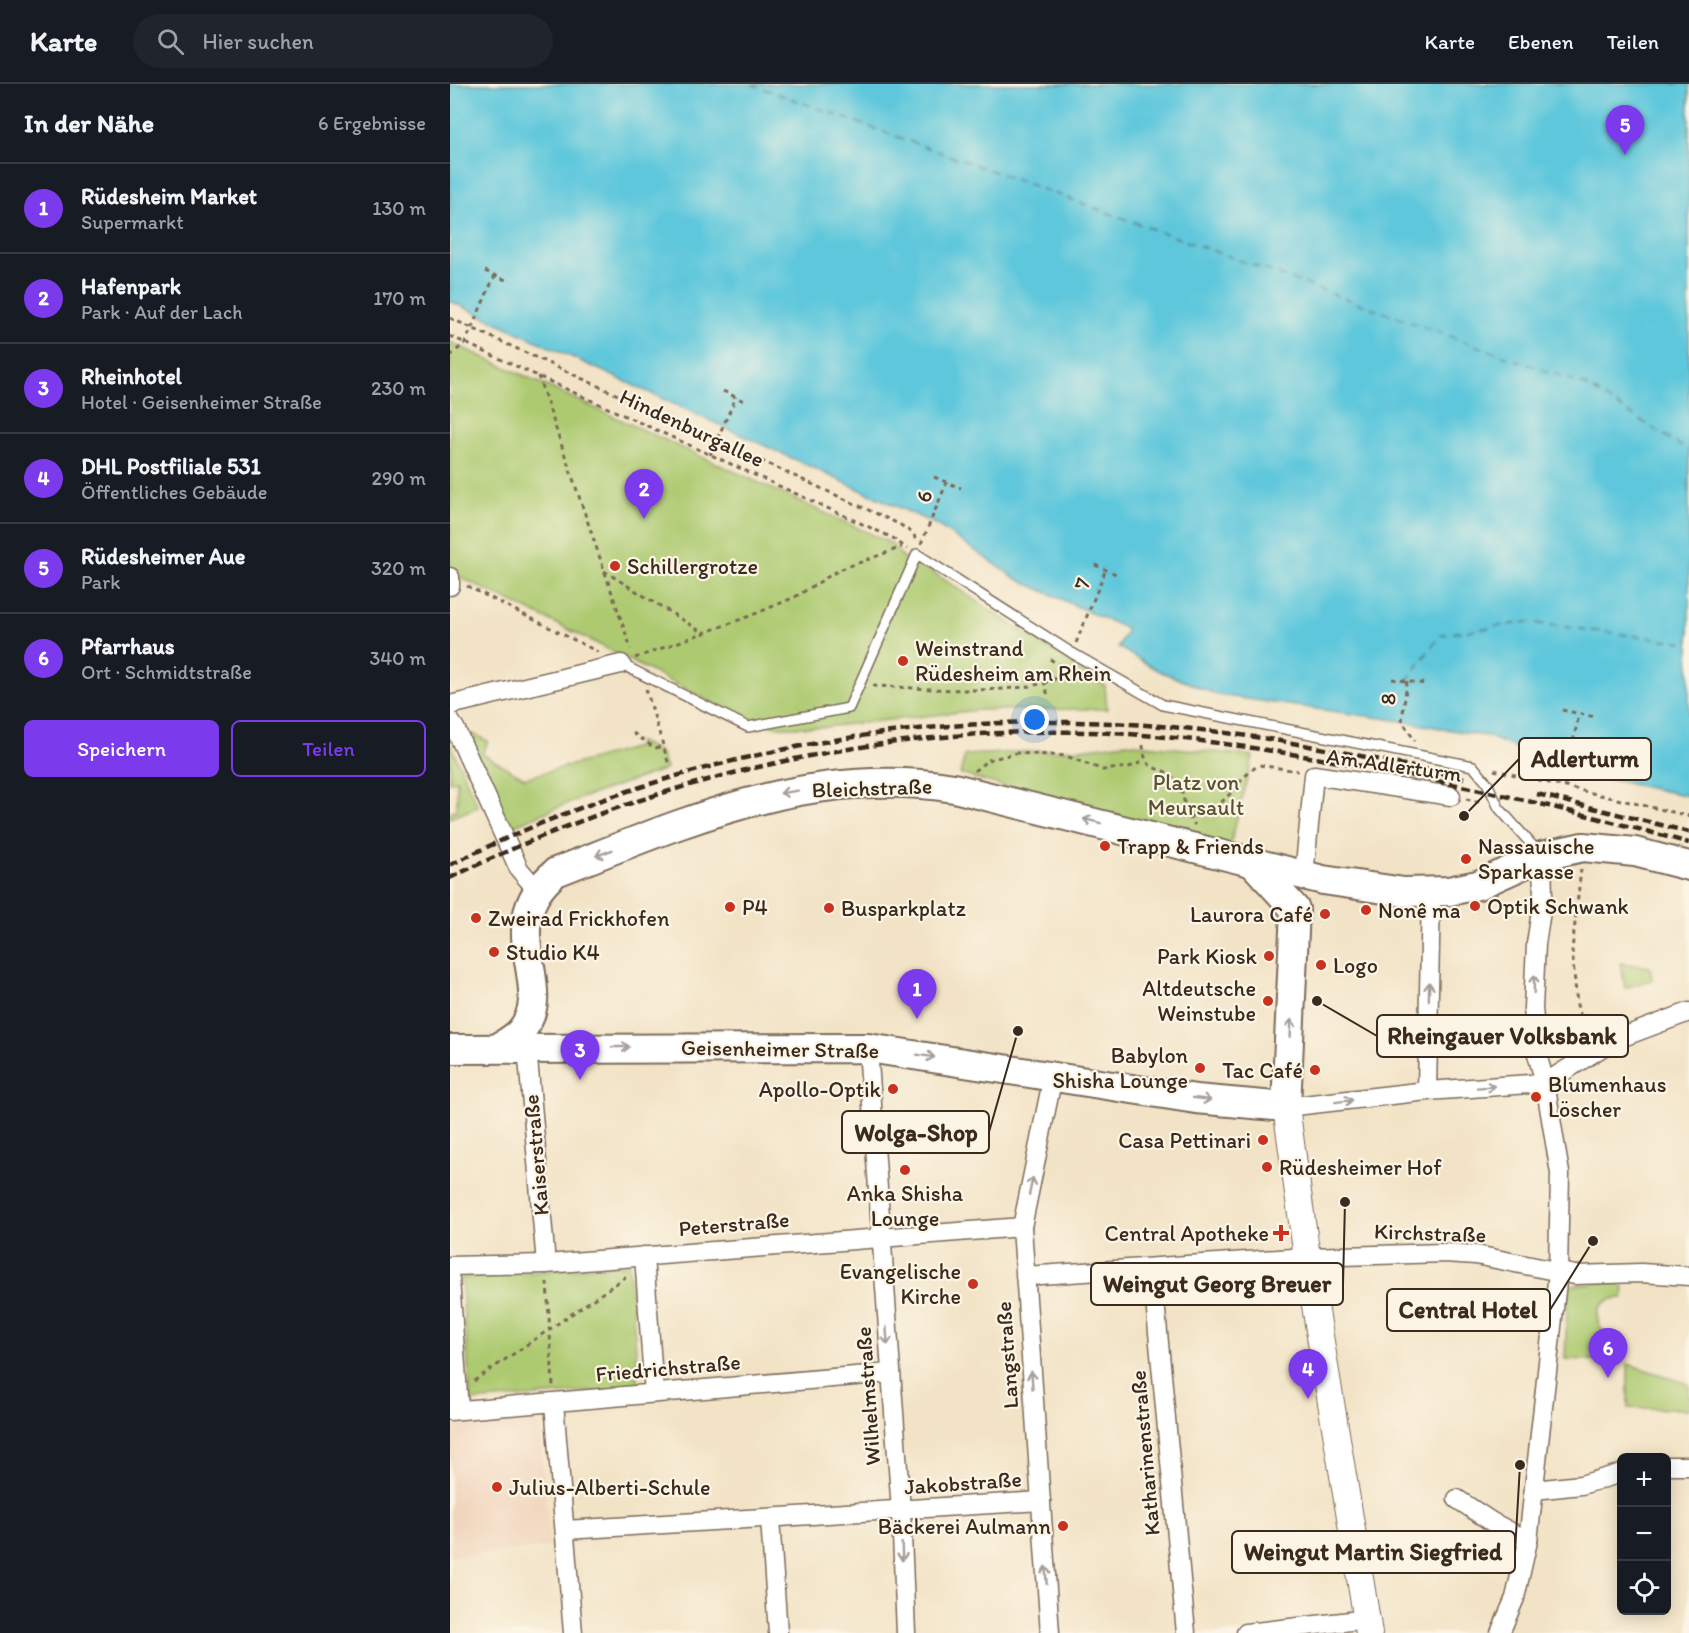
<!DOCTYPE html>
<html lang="de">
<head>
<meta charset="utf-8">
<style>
  :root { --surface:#171b24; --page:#20242c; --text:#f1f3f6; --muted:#9ea1a6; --line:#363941; --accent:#7c3aed }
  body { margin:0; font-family:Itim,sans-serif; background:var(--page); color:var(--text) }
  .controls { position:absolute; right:18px; bottom:18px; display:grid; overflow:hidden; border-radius:9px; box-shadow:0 3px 15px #0003 }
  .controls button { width:54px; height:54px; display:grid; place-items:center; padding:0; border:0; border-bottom:2px solid var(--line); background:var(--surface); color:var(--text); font:30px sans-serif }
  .you { position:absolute; left:585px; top:636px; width:21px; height:21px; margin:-15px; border:4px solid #fff; border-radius:50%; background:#1a73e8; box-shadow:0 0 0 9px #1a73e833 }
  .badge { display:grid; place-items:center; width:39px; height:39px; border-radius:50%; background:var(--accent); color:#fff; font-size:20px; font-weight:700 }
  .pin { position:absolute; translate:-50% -50px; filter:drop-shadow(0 2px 3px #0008) }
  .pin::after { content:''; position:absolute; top:32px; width:21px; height:18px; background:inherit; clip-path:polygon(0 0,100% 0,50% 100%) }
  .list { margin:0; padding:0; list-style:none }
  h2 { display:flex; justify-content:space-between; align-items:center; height:78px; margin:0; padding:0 24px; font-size:26px }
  h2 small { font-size:20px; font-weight:400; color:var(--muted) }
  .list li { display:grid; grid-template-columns:39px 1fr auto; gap:18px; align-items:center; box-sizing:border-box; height:90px; padding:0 24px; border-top:2px solid var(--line) }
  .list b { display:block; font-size:22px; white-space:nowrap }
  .list p { margin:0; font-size:20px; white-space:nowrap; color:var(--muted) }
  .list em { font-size:20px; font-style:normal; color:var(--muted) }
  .actions { display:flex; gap:12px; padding:18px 24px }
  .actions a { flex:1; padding:14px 0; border:2px solid var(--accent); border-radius:9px; text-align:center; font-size:21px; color:var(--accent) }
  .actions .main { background:var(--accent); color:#fff }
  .icon { flex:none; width:33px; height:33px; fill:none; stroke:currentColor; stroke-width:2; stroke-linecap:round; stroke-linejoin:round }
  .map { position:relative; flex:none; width:1239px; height:1549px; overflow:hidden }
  header { display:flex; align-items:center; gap:36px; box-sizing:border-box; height:84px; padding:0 30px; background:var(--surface); border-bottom:2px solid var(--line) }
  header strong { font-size:28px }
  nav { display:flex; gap:33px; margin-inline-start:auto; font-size:21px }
  .search { width:420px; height:54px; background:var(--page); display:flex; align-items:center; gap:15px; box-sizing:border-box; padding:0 21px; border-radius:33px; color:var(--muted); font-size:22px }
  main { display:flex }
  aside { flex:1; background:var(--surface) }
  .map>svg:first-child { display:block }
  .built { fill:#f1d5bd }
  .green { fill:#adca71; stroke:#747a48; stroke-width:1.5 }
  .water { fill:#5fc7db; stroke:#4d787c; stroke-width:1.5 }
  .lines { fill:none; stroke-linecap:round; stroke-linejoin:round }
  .ferry { stroke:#465957; stroke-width:1.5; stroke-dasharray:8 6; stroke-linecap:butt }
  .lane-casing { stroke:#7b6b59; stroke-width:12 }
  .street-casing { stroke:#7b6b59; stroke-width:21 }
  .secondary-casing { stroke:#7b6b59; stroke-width:28 }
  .primary-casing { stroke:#7b6b59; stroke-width:32 }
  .path { stroke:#7b6b59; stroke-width:3; stroke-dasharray:4.5 4.5; stroke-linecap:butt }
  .lane { stroke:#fff; stroke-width:9 }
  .street { stroke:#fff; stroke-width:18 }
  .secondary { stroke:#fff; stroke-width:26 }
  .primary { stroke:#fff; stroke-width:28 }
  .rail { stroke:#3b2a1e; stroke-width:4.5; stroke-dasharray:9 4.5; stroke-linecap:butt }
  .oneway { stroke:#a79f9a }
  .poi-dot { fill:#c8321e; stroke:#fcf5e5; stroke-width:2 }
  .labels { text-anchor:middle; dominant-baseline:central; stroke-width:4.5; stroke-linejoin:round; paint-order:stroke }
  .street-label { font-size:22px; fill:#3b2a1e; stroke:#fcf5e5 }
  .poi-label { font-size:22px; fill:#3b2a1e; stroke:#fcf5e5; text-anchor:start }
  .park-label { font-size:22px; fill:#585233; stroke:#fcf5e5 }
  .leader { fill:none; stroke:#3b2a1e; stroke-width:2 }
  .callout-dot { fill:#3b2a1e; stroke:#fcf5e5; stroke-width:2 }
  .callout { fill:#fcf5e5; stroke:#3b2a1e; stroke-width:2 }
  .callout-label { font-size:24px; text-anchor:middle; font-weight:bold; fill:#3b2a1e }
</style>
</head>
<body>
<header>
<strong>Karte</strong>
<div class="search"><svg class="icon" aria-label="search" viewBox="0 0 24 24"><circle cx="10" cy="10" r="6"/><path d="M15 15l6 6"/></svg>Hier suchen</div>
<nav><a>Karte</a><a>Ebenen</a><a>Teilen</a></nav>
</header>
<main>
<aside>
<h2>In der Nähe<small>6 Ergebnisse</small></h2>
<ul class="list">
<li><span class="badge">1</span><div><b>Rüdesheim Market</b><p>Supermarkt</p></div><em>130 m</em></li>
<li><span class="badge">2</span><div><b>Hafenpark</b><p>Park · Auf der Lach</p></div><em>170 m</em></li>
<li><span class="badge">3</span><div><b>Rheinhotel</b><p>Hotel · Geisenheimer Straße</p></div><em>230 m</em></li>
<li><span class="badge">4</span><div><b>DHL Postfiliale 531</b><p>Öffentliches Gebäude</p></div><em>290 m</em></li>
<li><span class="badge">5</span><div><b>Rüdesheimer Aue</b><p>Park</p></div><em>320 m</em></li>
<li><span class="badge">6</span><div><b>Pfarrhaus</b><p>Ort · Schmidtstraße</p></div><em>340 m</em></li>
</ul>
<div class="actions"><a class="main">Speichern</a><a>Teilen</a></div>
</aside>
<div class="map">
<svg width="1239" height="1549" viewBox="0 0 1239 1549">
  <rect width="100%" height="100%" fill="#fcf5e5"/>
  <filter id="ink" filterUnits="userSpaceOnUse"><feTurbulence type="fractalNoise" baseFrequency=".0167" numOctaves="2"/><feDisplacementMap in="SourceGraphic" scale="12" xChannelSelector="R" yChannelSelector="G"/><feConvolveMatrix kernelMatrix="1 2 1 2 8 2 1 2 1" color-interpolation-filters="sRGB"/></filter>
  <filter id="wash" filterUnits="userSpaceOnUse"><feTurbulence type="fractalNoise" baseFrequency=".008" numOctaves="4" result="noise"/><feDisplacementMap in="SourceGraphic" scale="24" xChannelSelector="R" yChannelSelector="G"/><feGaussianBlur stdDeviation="1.35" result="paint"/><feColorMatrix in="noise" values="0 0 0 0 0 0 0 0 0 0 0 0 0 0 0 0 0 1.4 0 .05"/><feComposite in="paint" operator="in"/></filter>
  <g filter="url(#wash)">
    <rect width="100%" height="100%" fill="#f2e3c6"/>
    <!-- built -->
    <path class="built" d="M 88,1334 L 100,1463 L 0,1472 L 0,1342 Z"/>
    <!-- green -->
    <g class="green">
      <path d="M 0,258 L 441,459 L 453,474 L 484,489 L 655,602 L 657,625 L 529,626 L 375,643 L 329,643 L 286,631 L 140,556 L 10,493 L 0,487 Z"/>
      <path d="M 23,650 L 38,657 L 32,670 L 75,694 L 187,663 L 188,657 L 210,668 L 216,685 L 123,717 L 60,743 L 19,654 Z"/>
      <path d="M 0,659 L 28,723 L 0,734 L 0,728 L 7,725 L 7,696 L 0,698 Z"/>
      <path d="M 676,659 L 803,672 L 779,765 L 510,690 L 515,671 L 630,665 Z"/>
      <path d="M 1170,879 L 1200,883 L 1202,896 L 1175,904 Z"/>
      <path d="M 179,1180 L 189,1304 L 21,1317 L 11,1194 Z"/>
      <path d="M 1166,1198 L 1174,1203 L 1173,1214 C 1140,1213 1139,1247 1170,1259 L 1169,1277 L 1115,1275 L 1118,1204 L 1121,1201 Z"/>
      <path d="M 1178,1280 L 1239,1300 L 1239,1325 L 1178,1324 Z"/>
    </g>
    <!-- water -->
    <path class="water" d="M 0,0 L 1239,0 L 1239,712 L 1118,687 L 1040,653 L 952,637 L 768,611 L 707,586 L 668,563 L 677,545 L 567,495 L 487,441 L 0,217 Z"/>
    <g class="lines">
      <!-- ferry -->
      <g class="ferry">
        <path d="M 301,0 L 1135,301 L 1239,367"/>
        <path d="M 957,597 L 990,551 L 1077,538 L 1239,559"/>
      </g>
    </g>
  </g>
  <g filter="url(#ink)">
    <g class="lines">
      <!-- lane casing -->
      <g class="lane-casing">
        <path id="lane" d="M 171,580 L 298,643 L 399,624 L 467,470 L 622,569 L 713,621 L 1023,682 L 1037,699 L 1049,724 L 1090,770"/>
      </g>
      <!-- street casing -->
      <g class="street-casing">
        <g id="street">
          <path d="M 0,493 L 0,502"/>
          <path d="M 0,621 L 171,580"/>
          <path d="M 0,637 L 5,644 L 69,785 L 87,806"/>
          <path d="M 854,791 L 864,691 L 1001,712"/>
          <path d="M 77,963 L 96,1180"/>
          <path d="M 418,964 L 451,1427 L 456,1549"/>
          <path d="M 977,1007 L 981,809"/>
          <path d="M 836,1023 L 977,1007 L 1095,999 L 1162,957 L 1239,928"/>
          <path d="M 194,1172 L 204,1309"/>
          <path d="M 0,1182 L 96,1180 L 572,1143"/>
          <path d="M 702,1184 L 736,1549"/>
          <path d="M 575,1192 L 857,1173 L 995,1169 L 1026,1171 L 1125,1191 L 1191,1189 L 1239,1192"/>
          <path d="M 0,1195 L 9,1326"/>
          <path d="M 104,1319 L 123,1549"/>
          <path d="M 0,1327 L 440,1289"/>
          <path d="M 1216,1382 L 1239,1382"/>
          <path d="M 1084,1406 L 1131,1401 L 1172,1389"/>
          <path d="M 1007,1415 L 1042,1438 L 1078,1457"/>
          <path d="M 320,1435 L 328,1549"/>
          <path d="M 115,1446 L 591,1417"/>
          <path d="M 600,1549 L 572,1143 L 603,992"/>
          <path d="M 796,1549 L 918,1535"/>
          <path d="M 1050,1549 L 1065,1514 L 1078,1457 L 1108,1189 L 1110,1089 L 1095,999 L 1087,970 L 1083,924 L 1086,860 L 1093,814 L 1092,772"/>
        </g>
      </g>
      <!-- secondary casing -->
      <g class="secondary-casing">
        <path id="secondary" d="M 836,1023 L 857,1173 L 919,1549"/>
      </g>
      <!-- primary casing -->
      <g class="primary-casing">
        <g id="primary">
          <path d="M 48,964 C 55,959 65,954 71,947 C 109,902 40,842 106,788 C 237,737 359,681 504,704 L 873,796 L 954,808 L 999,807 L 1028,801 L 1092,772 L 1133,763 L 1185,768 L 1239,782"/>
          <path d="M 0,965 L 418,964 L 746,1015 L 836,1023 L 845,825 L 801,777"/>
        </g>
      </g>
      <!-- path -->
      <g class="path">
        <path d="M 35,187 L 56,196"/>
        <path d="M 0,234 L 449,440 L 464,450 L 466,459"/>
        <path d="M 0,252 L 443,454 L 457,465"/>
        <path d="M 0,272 L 15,259 L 45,191"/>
        <path d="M 88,292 L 181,565"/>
        <path d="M 273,307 L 296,318"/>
        <path d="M 260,371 L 286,313"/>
        <path d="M 484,393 L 511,404"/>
        <path d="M 471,460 L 497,398"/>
        <path d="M 645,481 L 668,491"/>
        <path d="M 154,487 L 255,550"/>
        <path d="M 17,502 L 148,568"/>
        <path d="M 626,559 L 656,485"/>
        <path d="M 185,574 L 300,532 L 345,513 L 389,486 L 452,463"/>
        <path d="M 600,575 L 618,587"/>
        <path d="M 942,595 L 976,600"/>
        <path d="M 594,597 L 598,612"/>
        <path d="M 957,597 L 952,637 L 965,657"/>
        <path d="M 423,602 C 464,603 600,618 622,582"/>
        <path d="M 196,605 L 219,681"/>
        <path d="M 1112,626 L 1145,633"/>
        <path d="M 183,649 L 205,664 L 214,662"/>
        <path d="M 693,661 C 695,694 713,678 726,697 C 737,711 731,726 745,741"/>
        <path d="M 1044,686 L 1239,732"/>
        <path d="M 524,687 L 538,676 L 567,669 L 616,672 L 653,686 L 679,683 L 695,677"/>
        <path d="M 1114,701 L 1129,630"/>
        <path d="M 1016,715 L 1033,719"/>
        <path d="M 739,734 C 748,726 759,728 768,721 C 784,709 792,691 809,681 L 848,687"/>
        <path d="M 1131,785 L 1122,866 L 1127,921 L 1138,953"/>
        <path d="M 97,1198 L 103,1302"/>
        <path d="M 24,1297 L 177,1192"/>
      </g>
      <!-- lane -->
      <use href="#lane" class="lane"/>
      <!-- street -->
      <use href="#street" class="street"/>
      <!-- secondary -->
      <use href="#secondary" class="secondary"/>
      <!-- primary -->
      <use href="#primary" class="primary"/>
      <!-- rail -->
      <g class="rail">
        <path d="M 1087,710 L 1239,748"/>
        <path d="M 0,781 C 218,671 467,623 710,642 C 813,650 914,672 1014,694"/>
        <path d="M 0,794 C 196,697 417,643 636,648 C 713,650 789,661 865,674 C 991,695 1116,724 1239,759"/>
      </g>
    </g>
    <!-- one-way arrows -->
    <defs><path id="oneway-shaft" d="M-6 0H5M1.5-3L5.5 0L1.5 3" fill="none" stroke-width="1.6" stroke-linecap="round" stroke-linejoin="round" transform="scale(1.5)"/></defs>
    <g class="oneway">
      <use href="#oneway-shaft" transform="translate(339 708) rotate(171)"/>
      <use href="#oneway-shaft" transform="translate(642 737) rotate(-166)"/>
      <use href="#oneway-shaft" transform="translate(154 769) rotate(159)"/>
      <use href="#oneway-shaft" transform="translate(1084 900) rotate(-88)"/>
      <use href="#oneway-shaft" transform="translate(979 907) rotate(-89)"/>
      <use href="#oneway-shaft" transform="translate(841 944) rotate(-87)"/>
      <use href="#oneway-shaft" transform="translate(171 963)"/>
      <use href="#oneway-shaft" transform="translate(476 972) rotate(9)"/>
      <use href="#oneway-shaft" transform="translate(1036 1003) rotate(-4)"/>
      <use href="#oneway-shaft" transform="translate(752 1015) rotate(7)"/>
      <use href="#oneway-shaft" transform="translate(894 1017) rotate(-7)"/>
      <use href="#oneway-shaft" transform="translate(581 1102) rotate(-78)"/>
      <use href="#oneway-shaft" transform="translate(437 1252) rotate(86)"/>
      <use href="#oneway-shaft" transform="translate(582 1296) rotate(-94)"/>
      <use href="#oneway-shaft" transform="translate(452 1468) rotate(88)"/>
      <use href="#oneway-shaft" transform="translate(596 1491) rotate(-94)"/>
    </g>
  </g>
  <!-- markers -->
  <g class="poi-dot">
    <circle cx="165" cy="482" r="6"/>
    <circle cx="453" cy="577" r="6"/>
    <circle cx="655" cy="762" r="6"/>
    <circle cx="1016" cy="775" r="6"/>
    <circle cx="1025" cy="822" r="6"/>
    <circle cx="280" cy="823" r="6"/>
    <circle cx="379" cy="824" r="6"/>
    <circle cx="916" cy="826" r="6"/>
    <circle cx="875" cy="830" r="6"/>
    <circle cx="26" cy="834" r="6"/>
    <circle cx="44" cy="868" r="6"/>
    <circle cx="819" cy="872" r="6"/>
    <circle cx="871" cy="881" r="6"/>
    <circle cx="818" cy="917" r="6"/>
    <circle cx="750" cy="984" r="6"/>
    <circle cx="865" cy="986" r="6"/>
    <circle cx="443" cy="1005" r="6"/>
    <circle cx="1086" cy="1013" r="6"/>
    <circle cx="813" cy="1056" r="6"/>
    <circle cx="817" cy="1083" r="6"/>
    <circle cx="455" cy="1086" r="6"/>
    <path d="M828 1140h6v6h6v6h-6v6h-6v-6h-6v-6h6z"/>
    <circle cx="523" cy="1200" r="6"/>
    <circle cx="47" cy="1403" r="6"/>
    <circle cx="613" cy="1442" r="6"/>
  </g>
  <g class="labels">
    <!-- street labels -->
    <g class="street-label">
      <text transform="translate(242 344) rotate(25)">Hindenburgallee</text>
      <text transform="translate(474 412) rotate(-68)">6</text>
      <text transform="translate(632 500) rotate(-68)">7</text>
      <text transform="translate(938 615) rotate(-84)">8</text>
      <text transform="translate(944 681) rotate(8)">Am Adlerturm</text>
      <text transform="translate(422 704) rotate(-2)">Bleichstraße</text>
      <text transform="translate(330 965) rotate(1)">Geisenheimer Straße</text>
      <text transform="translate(86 1071) rotate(-95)">Kaiserstraße</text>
      <text transform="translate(284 1140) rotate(-5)">Peterstraße</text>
      <text transform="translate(980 1149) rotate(2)">Kirchstraße</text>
      <text transform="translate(557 1271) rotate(-94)">Langstraße</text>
      <text transform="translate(218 1284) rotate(-5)">Friedrichstraße</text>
      <text transform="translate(418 1312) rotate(-94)">Wilhelmstraße</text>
      <text transform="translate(695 1369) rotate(-95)">Katharinenstraße</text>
      <text transform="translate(513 1399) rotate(-4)">Jakobstraße</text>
    </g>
    <!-- poi labels -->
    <g class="poi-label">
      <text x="177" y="482">Schillergrotze</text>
      <text x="465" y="564">Weinstrand<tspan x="465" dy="25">Rüdesheim am Rhein</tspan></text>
      <text x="667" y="762">Trapp &amp; Friends</text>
      <text x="1028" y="762">Nassauische<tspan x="1028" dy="25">Sparkasse</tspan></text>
      <text x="1037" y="822">Optik Schwank</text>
      <text x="292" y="823">P4</text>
      <text x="391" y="824">Busparkplatz</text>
      <text x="928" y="826">Nonê ma</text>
      <text x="863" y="830" text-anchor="end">Laurora Café</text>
      <text x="38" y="834">Zweirad Frickhofen</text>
      <text x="56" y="868">Studio K4</text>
      <text x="807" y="872" text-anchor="end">Park Kiosk</text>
      <text x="883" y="881">Logo</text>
      <text x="806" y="904" text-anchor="end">Altdeutsche<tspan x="806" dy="25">Weinstube</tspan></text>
      <text x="738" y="971" text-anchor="end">Babylon<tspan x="738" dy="25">Shisha Lounge</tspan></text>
      <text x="853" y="986" text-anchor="end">Tac Café</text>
      <text x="1098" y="1000">Blumenhaus<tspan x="1098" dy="25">Löscher</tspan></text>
      <text x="431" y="1005" text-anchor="end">Apollo-Optik</text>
      <text x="801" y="1056" text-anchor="end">Casa Pettinari</text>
      <text x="829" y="1083">Rüdesheimer Hof</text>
      <text x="455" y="1109" text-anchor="middle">Anka Shisha<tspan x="455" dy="25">Lounge</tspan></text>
      <text x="819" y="1149" text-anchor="end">Central Apotheke</text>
      <text x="511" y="1187" text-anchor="end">Evangelische<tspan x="511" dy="25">Kirche</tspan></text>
      <text x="59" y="1403">Julius-Alberti-Schule</text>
      <text x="601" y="1442" text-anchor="end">Bäckerei Aulmann</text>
    </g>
    <!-- park labels -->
    <g class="park-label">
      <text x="746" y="698">Platz von<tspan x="746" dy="25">Meursault</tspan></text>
    </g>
  </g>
  <!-- callouts -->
  <path class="leader" d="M1014 732L1069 675M867 917L927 952M568 947L539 1048M895 1118L893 1200M1143 1157L1100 1226M1070 1381L1065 1468"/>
  <g class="callout-dot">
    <circle cx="1014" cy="732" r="6"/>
    <circle cx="867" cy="917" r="6"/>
    <circle cx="568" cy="947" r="6"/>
    <circle cx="895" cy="1118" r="6"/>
    <circle cx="1143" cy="1157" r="6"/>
    <circle cx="1070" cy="1381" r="6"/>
  </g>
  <g class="callout">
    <rect x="1069" y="654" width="132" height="42" rx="6"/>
    <rect x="927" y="931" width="251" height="42" rx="6"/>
    <rect x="392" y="1027" width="147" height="42" rx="6"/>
    <rect x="641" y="1179" width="252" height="42" rx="6"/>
    <rect x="937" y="1205" width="163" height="42" rx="6"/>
    <rect x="782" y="1447" width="283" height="42" rx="6"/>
  </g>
  <g class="callout-label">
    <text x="1135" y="683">Adlerturm</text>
    <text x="1052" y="960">Rheingauer Volksbank</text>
    <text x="466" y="1057">Wolga-Shop</text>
    <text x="767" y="1208">Weingut Georg Breuer</text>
    <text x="1018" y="1234">Central Hotel</text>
    <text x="923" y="1476">Weingut Martin Siegfried</text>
  </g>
</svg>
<div class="controls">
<button>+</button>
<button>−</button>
<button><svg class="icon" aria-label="locate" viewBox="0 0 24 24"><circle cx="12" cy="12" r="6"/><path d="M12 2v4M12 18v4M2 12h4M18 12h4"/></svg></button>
</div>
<div class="you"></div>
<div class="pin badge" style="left:467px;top:935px">1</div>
<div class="pin badge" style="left:194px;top:435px">2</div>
<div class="pin badge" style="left:130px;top:996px">3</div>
<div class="pin badge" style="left:858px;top:1315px">4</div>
<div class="pin badge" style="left:1175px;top:71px">5</div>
<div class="pin badge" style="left:1158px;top:1294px">6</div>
</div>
</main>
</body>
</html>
